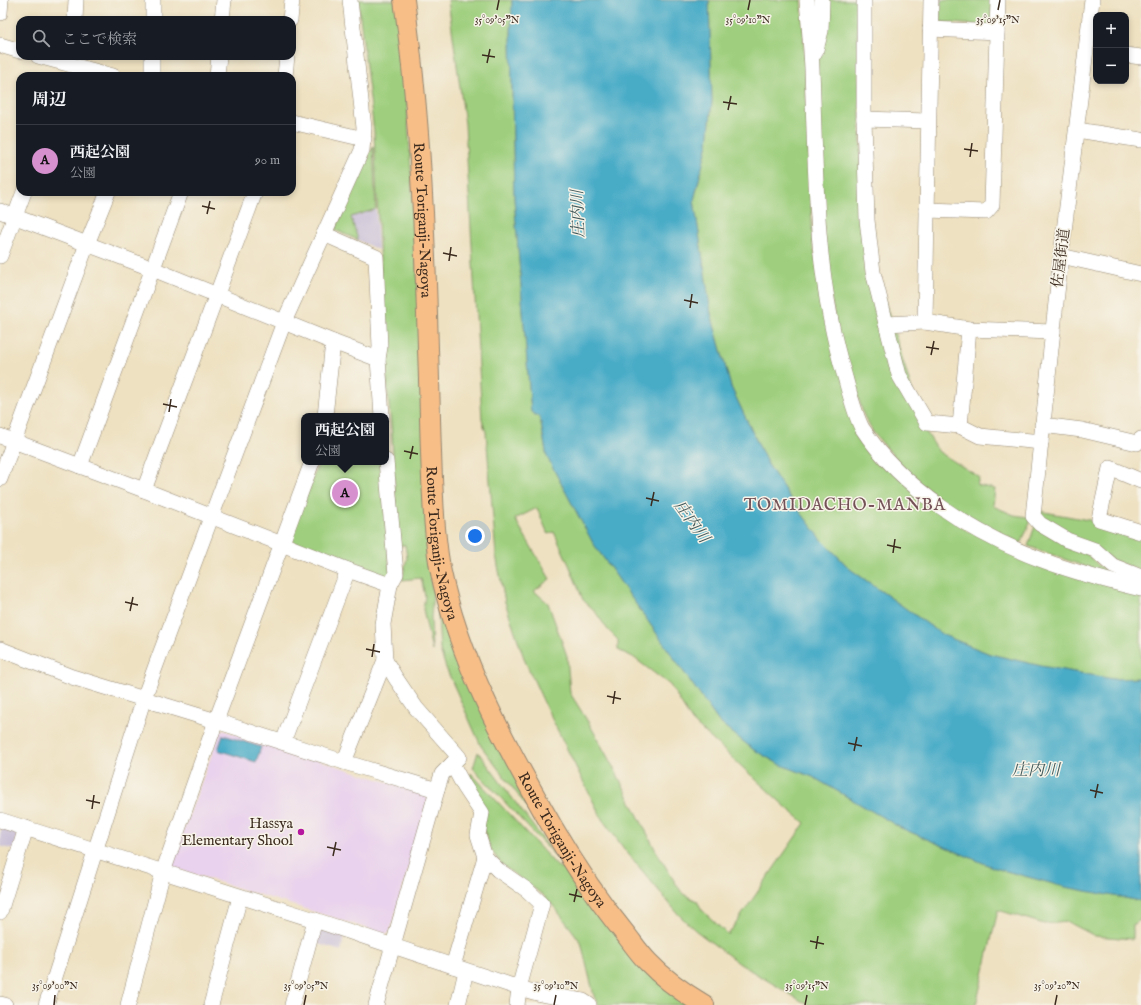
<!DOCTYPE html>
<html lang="ja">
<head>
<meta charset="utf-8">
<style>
  :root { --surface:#171b24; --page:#242831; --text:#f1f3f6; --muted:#9ea1a6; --line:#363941; --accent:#d690ce }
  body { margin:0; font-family:"IM FELL English","Noto Serif JP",serif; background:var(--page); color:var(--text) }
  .controls { position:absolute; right:12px; top:12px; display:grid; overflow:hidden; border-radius:8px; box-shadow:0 2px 6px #0003 }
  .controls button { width:36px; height:36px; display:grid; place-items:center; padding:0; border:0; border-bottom:1px solid var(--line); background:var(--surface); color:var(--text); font:20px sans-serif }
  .you { position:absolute; left:475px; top:536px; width:14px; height:14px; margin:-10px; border:3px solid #fff; border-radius:50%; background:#1a73e8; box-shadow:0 0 0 6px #1a73e833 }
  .badge { display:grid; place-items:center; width:26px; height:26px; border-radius:50%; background:var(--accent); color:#111; font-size:13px; font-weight:700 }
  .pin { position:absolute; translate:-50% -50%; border:2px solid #fff; box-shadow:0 1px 4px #0006 }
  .popup { position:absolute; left:301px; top:413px; width:88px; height:52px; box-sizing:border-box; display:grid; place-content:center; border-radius:8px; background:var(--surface); filter:drop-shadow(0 1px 3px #0005); font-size:13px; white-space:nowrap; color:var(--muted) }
  .popup b { font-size:15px; color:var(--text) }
  .popup::after { content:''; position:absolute; left:50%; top:100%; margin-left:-8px; border:8px solid transparent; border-top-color:var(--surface) }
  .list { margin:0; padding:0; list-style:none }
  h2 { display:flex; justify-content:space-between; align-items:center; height:52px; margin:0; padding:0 16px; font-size:17px }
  h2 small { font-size:13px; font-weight:400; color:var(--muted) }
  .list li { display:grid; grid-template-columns:26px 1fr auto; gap:12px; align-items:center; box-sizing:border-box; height:72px; padding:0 16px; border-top:1px solid var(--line) }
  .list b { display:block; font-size:15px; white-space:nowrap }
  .list p { margin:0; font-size:13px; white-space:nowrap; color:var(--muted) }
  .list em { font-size:13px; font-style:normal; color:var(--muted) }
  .icon { flex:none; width:22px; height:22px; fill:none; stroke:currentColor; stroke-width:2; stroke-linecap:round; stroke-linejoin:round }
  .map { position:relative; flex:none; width:1141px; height:1005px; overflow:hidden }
  .search { position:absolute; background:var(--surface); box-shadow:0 2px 6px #0003; left:16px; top:16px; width:280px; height:44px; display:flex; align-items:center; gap:10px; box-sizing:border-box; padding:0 14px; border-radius:12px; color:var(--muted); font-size:15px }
  .panel { position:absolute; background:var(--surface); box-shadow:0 2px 6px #0003; left:16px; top:72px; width:280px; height:124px; border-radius:12px }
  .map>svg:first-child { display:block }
  .built { fill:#e9d2ed }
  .industrial { fill:#c9bfd7 }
  .green { fill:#9fcf7e; stroke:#6d7c4e; fill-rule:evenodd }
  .water { fill:#48acc7; stroke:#426b72 }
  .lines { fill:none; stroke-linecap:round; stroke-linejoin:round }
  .minor-casing { stroke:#948670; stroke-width:16 }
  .major-casing { stroke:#948670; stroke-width:22 }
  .minor { stroke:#fff; stroke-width:15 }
  .major { stroke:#f7be88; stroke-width:20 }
  .ticks { fill:none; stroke:#3b2a1e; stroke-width:1.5 }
  .poi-dot { fill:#b5179e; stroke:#f7f3e8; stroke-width:1.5 }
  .labels { text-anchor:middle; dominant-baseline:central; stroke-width:3; stroke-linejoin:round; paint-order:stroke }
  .street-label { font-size:15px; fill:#3b2a1e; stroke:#f7f3e8 }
  .poi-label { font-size:15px; fill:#3b2a1e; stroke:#f7f3e8; text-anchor:end }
  .water-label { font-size:16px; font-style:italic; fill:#405859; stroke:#f7f3e8 }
  .quarter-label { font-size:17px; letter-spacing:1px; fill:#745157; stroke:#f7f3e8 }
  .ticks-label { font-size:10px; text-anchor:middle; fill:#3b2a1e; stroke:#f7f3e8; stroke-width:3; stroke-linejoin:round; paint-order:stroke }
</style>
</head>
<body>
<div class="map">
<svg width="1141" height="1005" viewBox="0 0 1141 1005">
  <rect width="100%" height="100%" fill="#f7f3e8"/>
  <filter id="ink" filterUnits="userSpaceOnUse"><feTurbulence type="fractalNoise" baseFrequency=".025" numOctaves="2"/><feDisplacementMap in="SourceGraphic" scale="8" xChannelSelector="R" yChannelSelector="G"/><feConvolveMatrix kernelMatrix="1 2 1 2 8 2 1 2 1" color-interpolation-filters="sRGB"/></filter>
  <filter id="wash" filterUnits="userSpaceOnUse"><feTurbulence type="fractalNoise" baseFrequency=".012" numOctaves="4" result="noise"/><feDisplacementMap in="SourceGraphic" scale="16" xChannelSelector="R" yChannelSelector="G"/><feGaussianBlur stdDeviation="0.9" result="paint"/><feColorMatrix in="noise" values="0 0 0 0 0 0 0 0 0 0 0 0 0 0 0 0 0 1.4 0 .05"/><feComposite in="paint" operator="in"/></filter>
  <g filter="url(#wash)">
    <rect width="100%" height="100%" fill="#eee1c1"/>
    <!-- built -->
    <path class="built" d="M 223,730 L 425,794 L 428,800 L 390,932 L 385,934 L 174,868 L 171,864 L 220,732 Z"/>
    <!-- industrial -->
    <g class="industrial">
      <path d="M 376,209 L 378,250 L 358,240 L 351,217 Z"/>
      <path d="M 2,827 L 16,832 L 18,836 L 14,850 L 0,846 L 0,834 Z"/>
      <path d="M 322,929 L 345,935 L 341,951 L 315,943 L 318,932 Z"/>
    </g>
    <!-- green -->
    <g class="green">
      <path d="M 358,0 L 396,0 L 404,51 L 434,560 L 430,578 L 433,592 L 431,618 L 432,651 L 423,609 L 425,596 L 421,578 L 402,580 L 407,558 L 405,545 L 398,546 L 392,437 L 384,351 L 374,132 Z"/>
      <path d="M 448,0 L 512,0 L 511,35 L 514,198 L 531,412 L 540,418 L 547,457 L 593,543 L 719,722 L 754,750 L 779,764 L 813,777 L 901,828 L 995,868 L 1065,887 L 1141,901 L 1141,920 L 1133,924 L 1133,939 L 1095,936 L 1068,922 L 1044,924 L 998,910 L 976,1005 L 808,1005 L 740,964 L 695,930 L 679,915 L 625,850 L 602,819 L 547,709 L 525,661 L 505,602 L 496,555 L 486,432 L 482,420 L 465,124 ZM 537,508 L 548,534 L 554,532 L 570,567 L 583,600 L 594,610 L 608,630 L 618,640 L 618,650 L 633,657 L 670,685 L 692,721 L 788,809 L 805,823 L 728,935 L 702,910 L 697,901 L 683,894 L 676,884 L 655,849 L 617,774 L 590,725 L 570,693 L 567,656 L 548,603 L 534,591 L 550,579 L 515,519 Z"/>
      <path d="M 709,0 L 802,0 L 813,247 L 860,433 L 967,531 L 1141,595 L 1141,678 L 1113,679 L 1041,666 L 990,654 L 943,635 L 850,569 L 823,541 L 794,504 L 767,463 L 731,387 L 711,314 L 694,200 L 708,143 L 712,101 Z"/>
      <path d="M 829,0 L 857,0 L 863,229 L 923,427 L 939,452 L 979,477 L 977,485 L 995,489 L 993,506 L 1014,515 L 1028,517 L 1030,523 L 1021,543 L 984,526 L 949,506 L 911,476 L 873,432 L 864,416 L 837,332 L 824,254 L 815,65 Z"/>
      <path d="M 940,0 L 992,0 L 991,22 L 988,26 L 939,22 Z"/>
      <path d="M 373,146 L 376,209 L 351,217 L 358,240 L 335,230 Z"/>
      <path d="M 319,462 L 381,462 L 390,574 L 388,578 L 293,542 L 290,536 Z"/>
      <path d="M 1039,511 L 1094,521 L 1141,536 L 1141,571 L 1113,560 L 1043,520 Z"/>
      <path d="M 1035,526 L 1087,554 L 1099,566 L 1141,581 L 1100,572 L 1028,546 Z"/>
      <path d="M 440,590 L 562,853 L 481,746 L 446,668 L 440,650 L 438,616 Z"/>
      <path d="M 478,752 L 556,857 L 473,768 Z"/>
      <path d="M 471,773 L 557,866 L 574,873 L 694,1005 L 598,1005 L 594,996 L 581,942 L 556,909 L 543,895 L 502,865 L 491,850 L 468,785 Z"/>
    </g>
    <!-- water -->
    <g class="water">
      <path d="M 512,0 L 709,0 L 712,101 L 708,143 L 694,200 L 711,314 L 731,387 L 767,463 L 794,504 L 823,541 L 850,569 L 943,635 L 990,654 L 1041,666 L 1113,679 L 1141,678 L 1141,901 L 1065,887 L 995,868 L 901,828 L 813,777 L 779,764 L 754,750 L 719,722 L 593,543 L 547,457 L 540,418 L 531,412 L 514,198 L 511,35 Z"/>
      <path d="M 223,735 L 261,747 L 256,762 L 218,750 Z"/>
    </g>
  </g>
  <g filter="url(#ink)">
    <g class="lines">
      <!-- minor casing -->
      <g class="minor-casing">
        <g id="minor">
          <path d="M 807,0 C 809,23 811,46 812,69 C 816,172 814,277 845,377 C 849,391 855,415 862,428 C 902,489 975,535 1042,560 C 1074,572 1107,581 1141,589"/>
          <path d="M 864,0 L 864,119 L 867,220 L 873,272 L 899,375 L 927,423 L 960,426 L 969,329"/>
          <path d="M 931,0 L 925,322 L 969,329 L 1053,332"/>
          <path d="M 1092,0 L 1061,256 L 1033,516 L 1040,524 L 1067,540 L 1095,550 L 1113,566 L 1141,577"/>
          <path d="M 0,13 L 1,0"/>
          <path d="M 75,20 L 76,0"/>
          <path d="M 153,20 L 153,0"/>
          <path d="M 222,20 L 224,0"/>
          <path d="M 290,20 L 292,0"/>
          <path d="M 930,29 L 997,32"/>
          <path d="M 0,45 L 20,51"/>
          <path d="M 815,53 L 821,31 L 822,0"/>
          <path d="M 1126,55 L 1141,57"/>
          <path d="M 38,56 L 113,76"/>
          <path d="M 152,76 L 152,56"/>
          <path d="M 217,76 L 219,56"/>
          <path d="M 285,76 L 287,56"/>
          <path d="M 864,119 L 928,121"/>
          <path d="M 292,122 L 364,139"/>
          <path d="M 1077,130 L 1141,140"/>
          <path d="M 927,210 L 986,212 L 992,205 L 998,0"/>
          <path d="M 0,211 L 153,269 L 333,342 L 378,359 L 382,416"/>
          <path d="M 324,234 L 376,257 L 380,347 L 378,359"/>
          <path d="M 0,256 L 24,192"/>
          <path d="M 1061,256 L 1141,274"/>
          <path d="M 886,324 L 925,322"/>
          <path d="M 325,416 L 333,342"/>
          <path d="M 1042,425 L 1082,430 L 1137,443 L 1141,439"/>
          <path d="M 960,426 L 980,436 L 1041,442"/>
          <path d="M 0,436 L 144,490 L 348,570 L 390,585"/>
          <path d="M 80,466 L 181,192"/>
          <path d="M 0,479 L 87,244 L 108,192"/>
          <path d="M 1141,481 L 1110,468 L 1099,519 L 1141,532"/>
          <path d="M 144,490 L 255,192"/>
          <path d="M 0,649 L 72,677 L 216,721 L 312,462"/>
          <path d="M 385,660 L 395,677 L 416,708 L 459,757 L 452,764 L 464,786 L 482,813 L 478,835 L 485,857 L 498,870 L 527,890 L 542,904 L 519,988 L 517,1005"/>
          <path d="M 283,742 L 348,570"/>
          <path d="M 344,762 L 385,660 L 383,624 L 390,585 L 396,574 L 386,461"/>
          <path d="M 437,790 L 442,774 L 452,764"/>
          <path d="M 0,820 L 315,920 L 519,988 L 541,994 L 583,1001 L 589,1005"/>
          <path d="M 0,912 L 26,828"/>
          <path d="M 453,966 L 485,857"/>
          <path d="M 0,1004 L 5,1005"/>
          <path d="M 46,1005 L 144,698 L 159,657 L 284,322 L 362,150 L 364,128 L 350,0"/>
          <path d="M 128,1005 L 163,872 L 216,721 L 344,762 L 437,790 L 376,1005"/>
          <path d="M 211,1005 L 240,897"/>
          <path d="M 292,1005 L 315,920"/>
          <path d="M 458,1005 L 466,971"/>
        </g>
      </g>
      <!-- major casing -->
      <g class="major-casing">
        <g id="major">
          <path id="s1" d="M 404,0 C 420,116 425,233 428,349 C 430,399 430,448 433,497 C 434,521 436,545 440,568 C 459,661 506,746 553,828 C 575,866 599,902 627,936 C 634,945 640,954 648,962 C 664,979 684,993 704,1005"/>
        </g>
      </g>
      <!-- minor -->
      <use href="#minor" class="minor"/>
      <!-- major -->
      <use href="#major" class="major"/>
    </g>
  </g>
  <!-- ticks -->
  <path class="ticks" d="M 497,10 L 499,0M 748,10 L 750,0M 998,10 L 1000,0M 482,55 L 495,57M 487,63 L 490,49M 723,102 L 737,104M 728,110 L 731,96M 964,149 L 978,151M 970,157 L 972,143M 202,206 L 215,209M 207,214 L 210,201M 443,253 L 457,256M 449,261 L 451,247M 684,300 L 698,303M 690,308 L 692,294M 926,347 L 939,349M 931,355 L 934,341M 163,404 L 177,407M 169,412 L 171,399M 404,451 L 418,454M 410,459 L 413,446M 646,498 L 659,501M 651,506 L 654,492M 887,545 L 901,548M 893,553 L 895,539M 125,602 L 138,605M 130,611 L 133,597M 366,649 L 380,652M 372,657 L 374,644M 607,696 L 621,699M 613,704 L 615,691M 848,743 L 862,746M 854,751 L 857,737M 1090,790 L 1103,793M 1095,798 L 1098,784M 86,800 L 100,803M 92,809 L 94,795M 327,847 L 341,850M 333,856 L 336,842M 569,894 L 582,897M 574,902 L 577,889M 810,941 L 824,944M 816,949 L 818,936M 54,1005 L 55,995M 304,1005 L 306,995M 554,1005 L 556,995M 805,1005 L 807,995M 1055,1005 L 1057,995"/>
  <!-- markers -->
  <circle class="poi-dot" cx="301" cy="832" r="4"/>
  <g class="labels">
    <!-- street labels -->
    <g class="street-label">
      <text stroke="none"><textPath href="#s1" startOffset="221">Route Toriganji-Nagoya</textPath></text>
      <text transform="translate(1061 258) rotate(-83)">佐屋街道</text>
      <text stroke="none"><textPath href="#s1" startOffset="545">Route Toriganji-Nagoya</textPath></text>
      <text stroke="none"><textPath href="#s1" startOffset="869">Route Toriganji-Nagoya</textPath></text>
    </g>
    <!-- poi labels -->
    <g class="poi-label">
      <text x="293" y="823">Hassya<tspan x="293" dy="17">Elementary Shool</tspan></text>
    </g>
    <!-- water labels -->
    <g class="water-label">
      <text transform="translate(579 214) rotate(-92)">庄内川</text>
      <text transform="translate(691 522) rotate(54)">庄内川</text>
      <text x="1036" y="771">庄内川</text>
    </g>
    <!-- quarter labels -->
    <g class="quarter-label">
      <text x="845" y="505">TOMIDACHO-MANBA</text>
    </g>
  </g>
  <g class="ticks-label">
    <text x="497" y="23">35°09'05"N</text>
    <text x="748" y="23">35°09'10"N</text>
    <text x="998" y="23">35°09'15"N</text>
    <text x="55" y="989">35°09'00"N</text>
    <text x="306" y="989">35°09'05"N</text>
    <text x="556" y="989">35°09'10"N</text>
    <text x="807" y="989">35°09'15"N</text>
    <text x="1057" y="989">35°09'20"N</text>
  </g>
</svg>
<div class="controls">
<button>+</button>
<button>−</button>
</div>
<div class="you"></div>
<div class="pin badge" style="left:345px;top:493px">A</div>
<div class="popup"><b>西起公園</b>公園</div>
<div class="search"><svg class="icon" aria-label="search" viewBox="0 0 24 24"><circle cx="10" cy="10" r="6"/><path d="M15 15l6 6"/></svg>ここで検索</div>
<section class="panel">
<h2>周辺<small></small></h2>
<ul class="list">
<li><span class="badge">A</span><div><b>西起公園</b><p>公園</p></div><em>90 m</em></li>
</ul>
</section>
</div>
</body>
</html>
